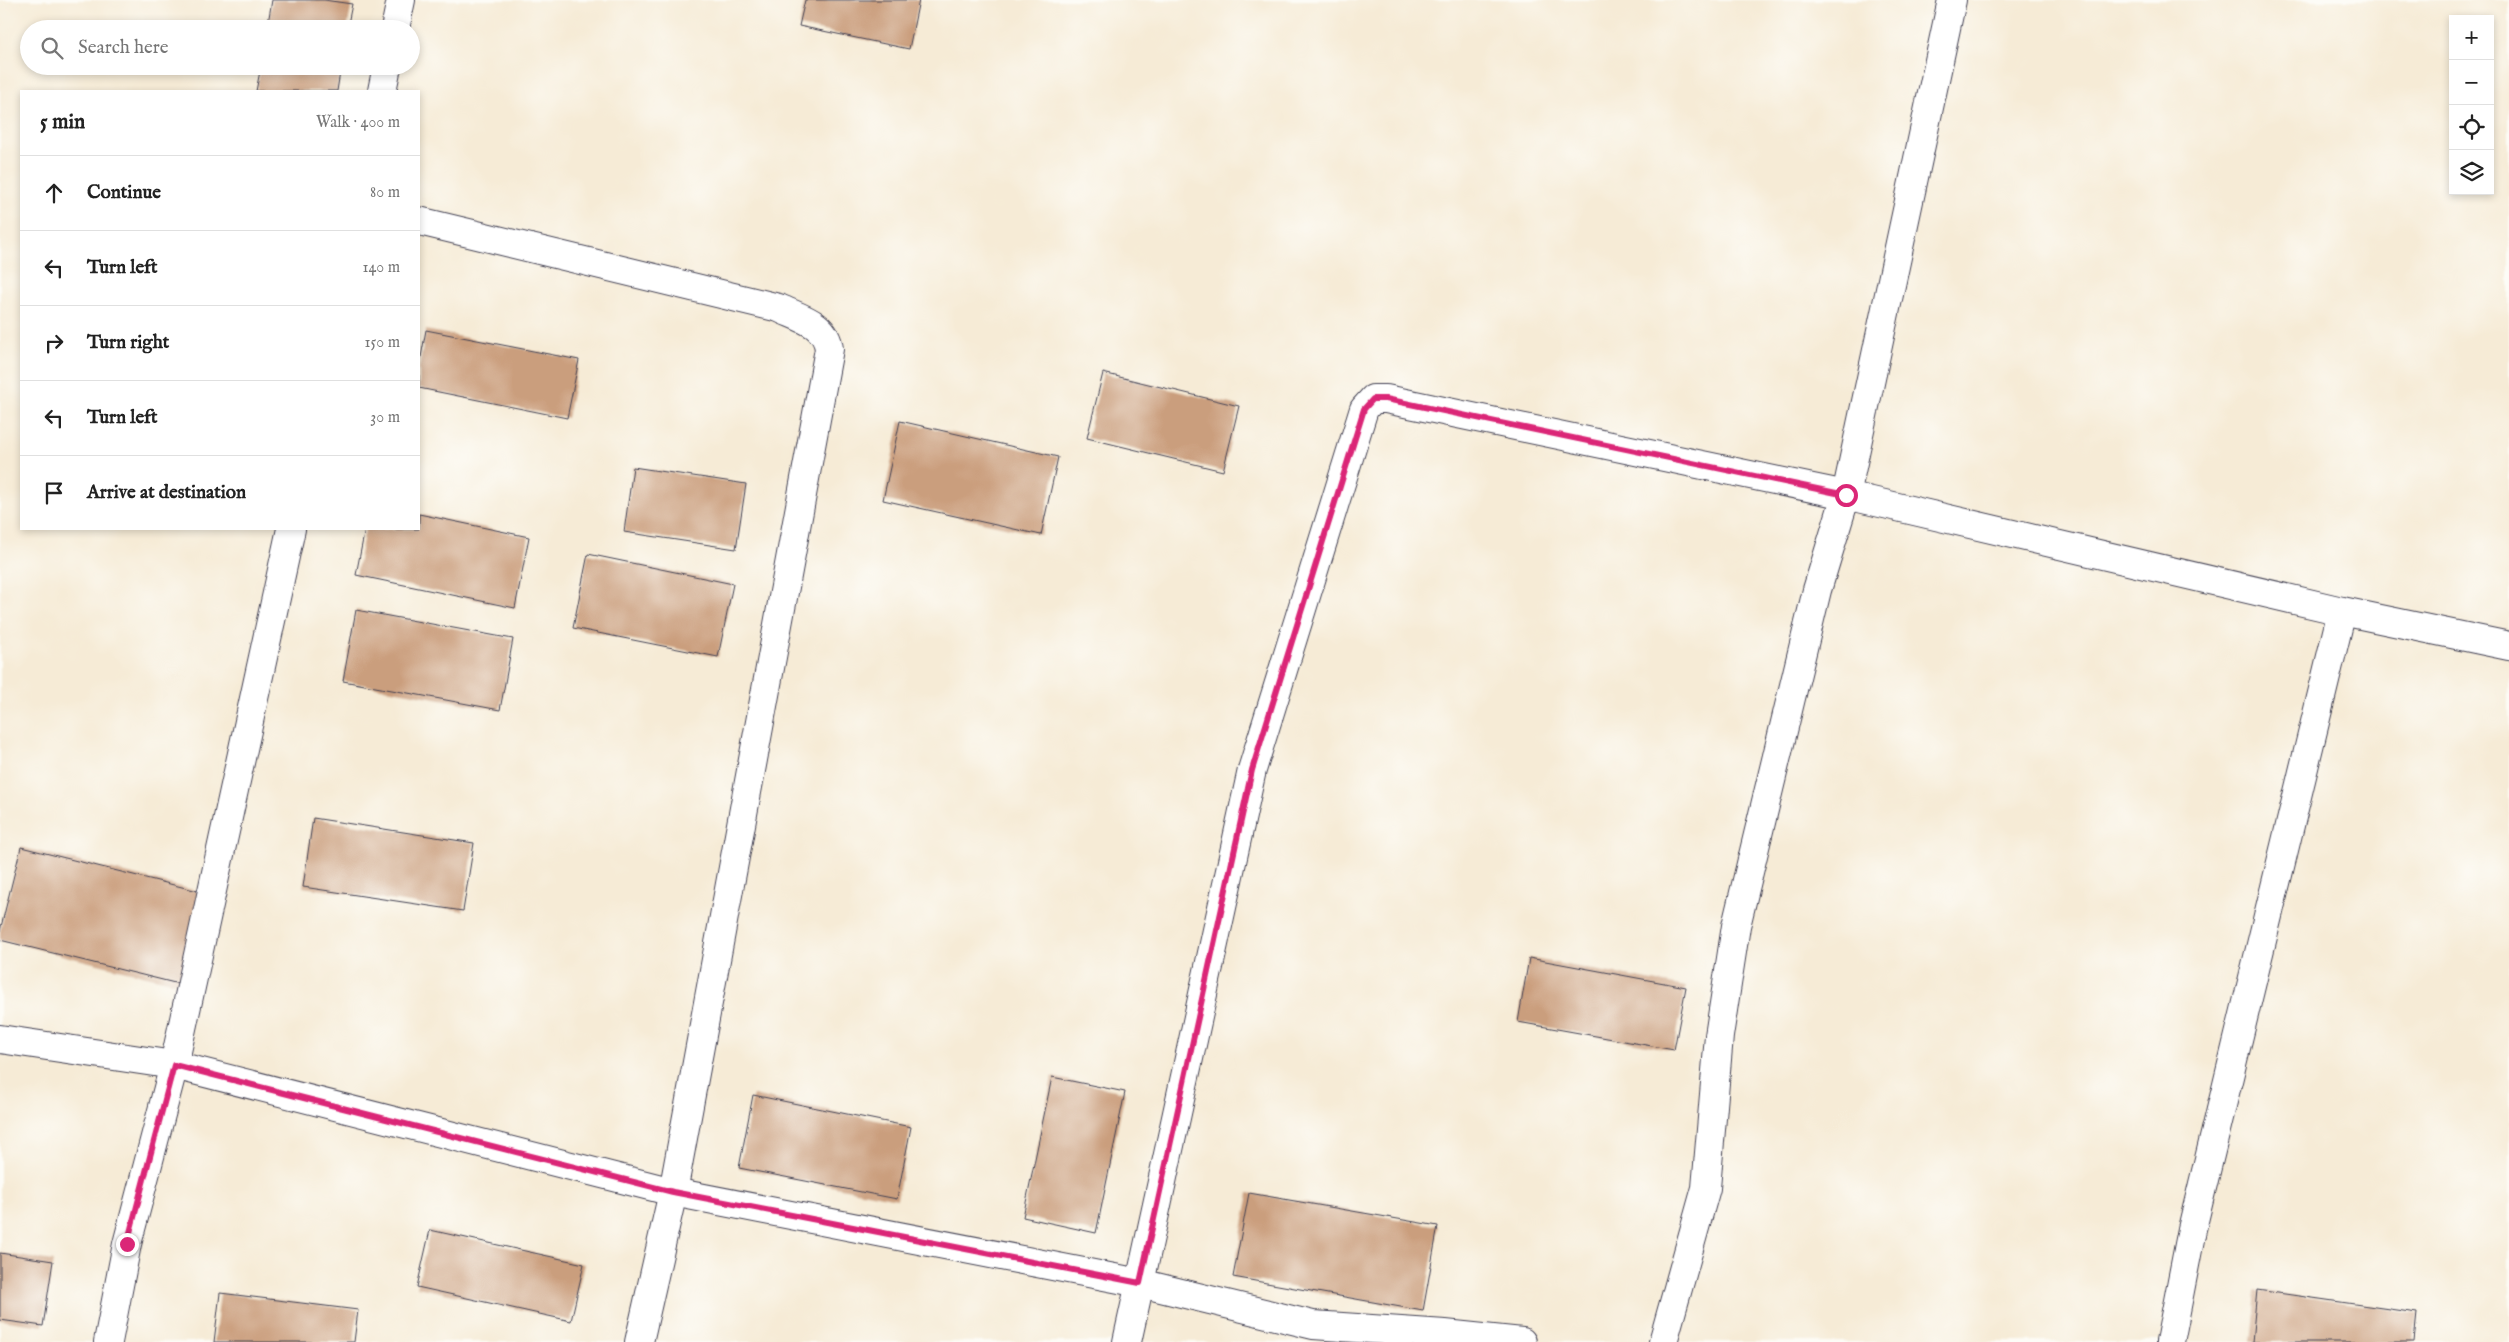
<!DOCTYPE html>
<html lang="en">
<head>
<meta charset="utf-8">
<style>
  :root { --surface:#fff; --page:#f6f6f6; --text:#222; --muted:#767676; --line:#e0e0e0 }
  body { margin:0; font-family:"IM FELL English",serif; background:var(--page); color:var(--text) }
  .controls { position:absolute; right:15px; top:15px; display:grid; overflow:hidden; border-radius:0px; box-shadow:0 2px 8px #0003 }
  .controls button { width:45px; height:45px; display:grid; place-items:center; padding:0; border:0; border-bottom:1px solid var(--line); background:var(--surface); color:var(--text); font:25px sans-serif }
  .stop { position:absolute; width:15px; height:15px; margin:-11px; border:4px solid #db2777; border-radius:50%; background:#fff }
  .stop.end { background:#db2777; border-color:#fff; box-shadow:0 1px 5px #0008 }
  .list { margin:0; padding:0; list-style:none }
  h2 { display:flex; justify-content:space-between; align-items:center; height:65px; margin:0; padding:0 20px; font-size:21px }
  h2 small { font-size:16px; font-weight:400; color:var(--muted) }
  .list li { display:grid; grid-template-columns:32px 1fr auto; gap:15px; align-items:center; box-sizing:border-box; height:75px; padding:0 20px; border-top:1px solid var(--line) }
  .list b { display:block; font-size:19px; white-space:nowrap }
  .list em { font-size:16px; font-style:normal; color:var(--muted) }
  .icon { flex:none; width:28px; height:28px; fill:none; stroke:currentColor; stroke-width:2; stroke-linecap:round; stroke-linejoin:round }
  .map { position:relative; flex:none; width:2509px; height:1342px; overflow:hidden }
  .search { position:absolute; background:var(--surface); box-shadow:0 2px 8px #0003; left:20px; top:20px; width:400px; height:55px; display:flex; align-items:center; gap:12px; box-sizing:border-box; padding:0 18px; border-radius:28px; color:var(--muted); font-size:19px }
  .panel { position:absolute; background:var(--surface); box-shadow:0 2px 8px #0003; left:20px; top:90px; width:400px; height:440px; border-radius:0px }
  .map>svg:first-child { display:block }
  .building { fill:#ca9e7d }
  .lines { fill:none; stroke-linecap:round; stroke-linejoin:round }
  .street-casing { stroke:#424052; stroke-width:30 }
  .street { stroke:#fff; stroke-width:28 }
  .route { stroke:#db2777; stroke-width:6 }
</style>
</head>
<body>
<div class="map">
<svg width="2509" height="1342" viewBox="0 0 2509 1342">
  <rect width="100%" height="100%" fill="#fdfcf7"/>
  <filter id="ink" filterUnits="userSpaceOnUse"><feTurbulence type="fractalNoise" baseFrequency=".02" numOctaves="2"/><feDisplacementMap in="SourceGraphic" scale="10" xChannelSelector="R" yChannelSelector="G"/><feConvolveMatrix kernelMatrix="1 2 1 2 8 2 1 2 1" color-interpolation-filters="sRGB"/></filter>
  <filter id="wash" filterUnits="userSpaceOnUse"><feTurbulence type="fractalNoise" baseFrequency=".0096" numOctaves="4" result="noise"/><feDisplacementMap in="SourceGraphic" scale="20" xChannelSelector="R" yChannelSelector="G"/><feGaussianBlur stdDeviation="1.12" result="paint"/><feColorMatrix in="noise" values="0 0 0 0 0 0 0 0 0 0 0 0 0 0 0 0 0 1.4 0 .05"/><feComposite in="paint" operator="in"/></filter>
  <g filter="url(#wash)">
    <rect width="100%" height="100%" fill="#f6ebd6"/>
    <g id="blocks">
      <!-- building -->
      <g class="building">
        <path d="M 272,0 L 324,0 L 352,4 L 347,29 L 267,29 Z"/>
        <path d="M 805,0 L 919,0 L 909,49 L 799,26 Z"/>
        <path d="M 261,66 L 341,66 L 337,91 L 256,91 Z"/>
        <path d="M 426,330 L 579,360 L 567,418 L 419,388 L 419,368 Z"/>
        <path d="M 1103,373 L 1239,406 L 1223,471 L 1087,438 Z"/>
        <path d="M 900,421 L 1058,457 L 1041,535 L 883,500 Z"/>
        <path d="M 633,467 L 746,484 L 736,549 L 624,532 Z"/>
        <path d="M 419,514 L 529,537 L 515,608 L 356,575 L 365,529 L 419,529 Z"/>
        <path d="M 588,554 L 733,584 L 718,657 L 573,628 Z"/>
        <path d="M 356,610 L 513,639 L 500,710 L 343,681 Z"/>
        <path d="M 313,818 L 474,843 L 463,911 L 303,887 Z"/>
        <path d="M 21,847 L 202,892 L 179,984 L 0,940 L 0,931 Z"/>
        <path d="M 1529,958 L 1686,987 L 1674,1050 L 1518,1022 Z"/>
        <path d="M 1052,1077 L 1125,1092 L 1096,1233 L 1023,1217 Z"/>
        <path d="M 753,1095 L 911,1127 L 897,1199 L 739,1168 Z"/>
        <path d="M 1249,1193 L 1438,1226 L 1423,1311 L 1233,1277 Z"/>
        <path d="M 430,1230 L 584,1264 L 571,1321 L 417,1287 Z"/>
        <path d="M 0,1253 L 53,1261 L 43,1326 L 0,1320 Z"/>
        <path d="M 2257,1290 L 2417,1313 L 2414,1342 L 2252,1342 Z"/>
        <path d="M 220,1293 L 358,1310 L 354,1342 L 214,1342 Z"/>
      </g>
    </g>
  </g>
  <g filter="url(#ink)">
    <use href="#blocks" fill-opacity="0" stroke="#424052" stroke-width="1"/>
    <g class="lines">
      <!-- street casing -->
      <g class="street-casing">
        <g id="street">
          <path d="M 395,29 L 401,0"/>
          <path d="M 382,91 L 387,66"/>
          <path d="M 419,221 L 779,308 C 800,318 826,323 829,349 L 673,1192 L 639,1342"/>
          <path d="M 0,1039 L 174,1065 L 673,1192 L 1140,1283 L 1313,1325 L 1445,1334 L 1522,1342"/>
          <path d="M 108,1342 L 127,1244 L 174,1065 L 291,529"/>
          <path d="M 1127,1342 L 1252,770 L 1364,409 L 1373,399 L 1386,399 L 1846,495 L 2342,611 L 2509,646"/>
          <path d="M 1663,1342 L 1706,1188 L 1719,1036 L 1736,926 L 1817,590 L 1846,495 L 1952,0"/>
          <path d="M 2170,1342 L 2192,1229 L 2342,611"/>
        </g>
      </g>
      <!-- street -->
      <use href="#street" class="street"/>
    </g>
  </g>
  <g class="lines" filter="url(#ink)">
    <!-- route -->
    <path class="route" d="M 127,1244 L 174,1065 L 673,1192 L 1140,1283 L 1252,770 L 1364,409 L 1373,399 L 1386,399 L 1846,495"/>
  </g>
</svg>
<div class="controls">
<button>+</button>
<button>−</button>
<button><svg class="icon" aria-label="locate" viewBox="0 0 24 24"><circle cx="12" cy="12" r="6"/><path d="M12 2v4M12 18v4M2 12h4M18 12h4"/></svg></button>
<button><svg class="icon" aria-label="layers" viewBox="0 0 24 24"><path d="M12 4l9 5-9 5-9-5zM3 14l9 5 9-5"/></svg></button>
</div>
<div class="stop" style="left:1846px;top:495px"></div>
<div class="stop end" style="left:127px;top:1244px"></div>
<div class="search"><svg class="icon" aria-label="search" viewBox="0 0 24 24"><circle cx="10" cy="10" r="6"/><path d="M15 15l6 6"/></svg>Search here</div>
<section class="panel">
<h2>5 min<small>Walk · 400 m</small></h2>
<ul class="list">
<li><svg class="icon" aria-label="ahead" viewBox="0 0 24 24"><path d="M12 20V5M6 11l6-6 6 6"/></svg><div><b>Continue</b></div><em>80 m</em></li>
<li><svg class="icon" aria-label="left" viewBox="0 0 24 24"><path d="M17 20v-9H6M10 6l-5 5 5 5"/></svg><div><b>Turn left</b></div><em>140 m</em></li>
<li><svg class="icon" aria-label="right" viewBox="0 0 24 24"><path d="M7 20v-9h11M14 6l5 5-5 5"/></svg><div><b>Turn right</b></div><em>150 m</em></li>
<li><svg class="icon" aria-label="left" viewBox="0 0 24 24"><path d="M17 20v-9H6M10 6l-5 5 5 5"/></svg><div><b>Turn left</b></div><em>30 m</em></li>
<li><svg class="icon" aria-label="arrive" viewBox="0 0 24 24"><path d="M6 21V4h12l-3 4 3 4H6"/></svg><div><b>Arrive at destination</b></div></li>
</ul>
</section>
</div>
</body>
</html>
